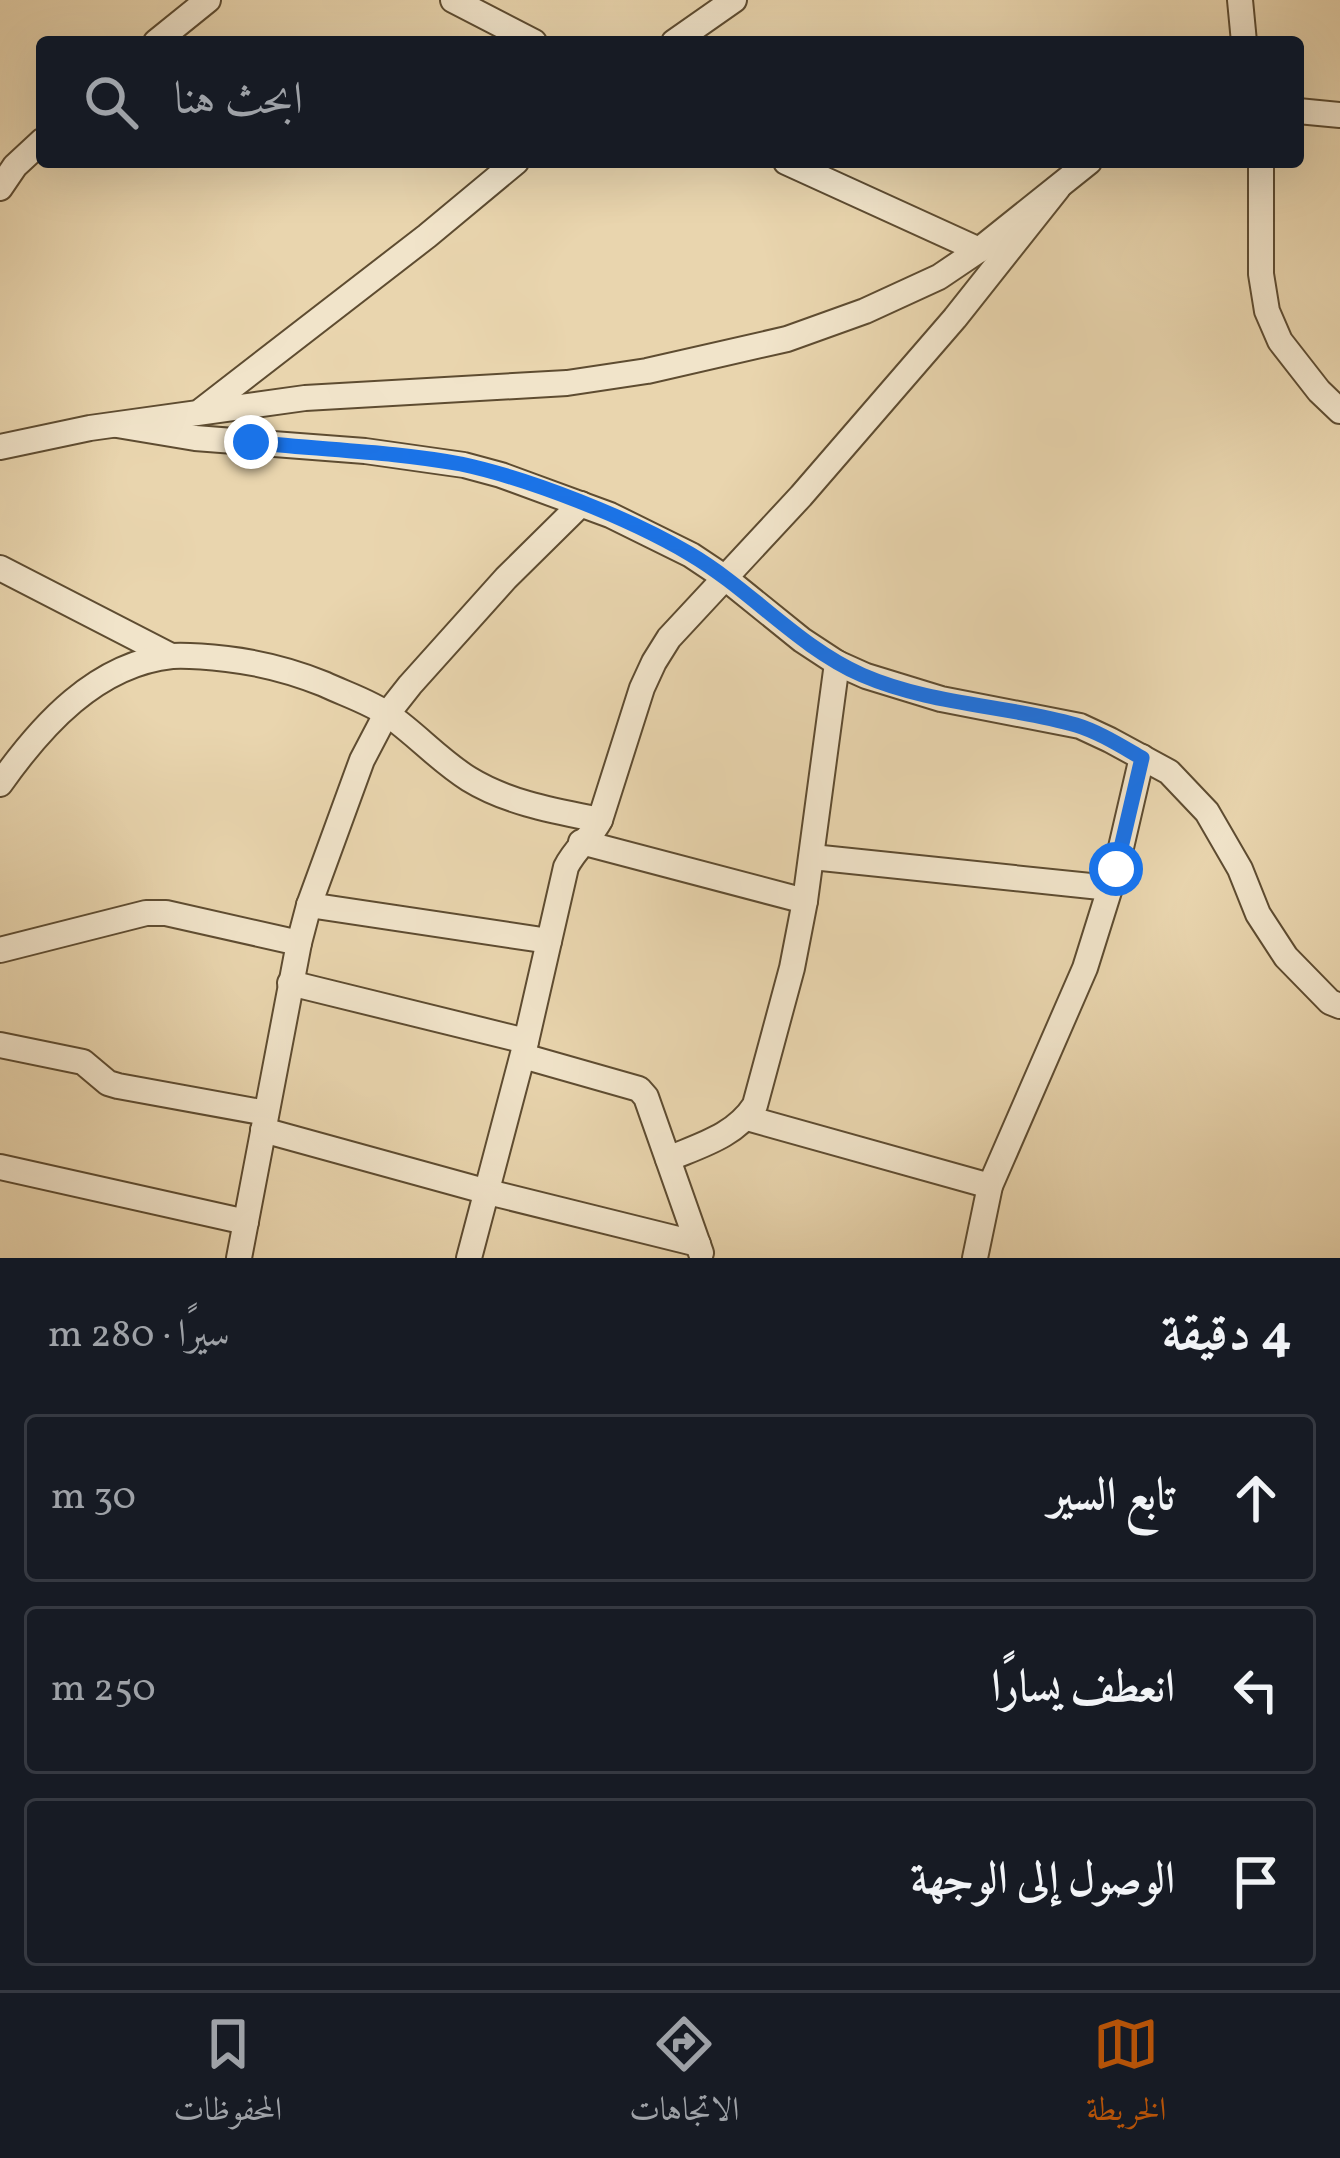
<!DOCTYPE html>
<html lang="ar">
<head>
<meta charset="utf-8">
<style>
  :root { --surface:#171b24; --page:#20242c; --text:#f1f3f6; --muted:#9ea1a6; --line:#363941; --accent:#b45309 }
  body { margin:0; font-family:Vollkorn,Amiri,serif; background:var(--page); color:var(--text); direction:rtl }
  .stop { position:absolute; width:36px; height:36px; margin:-27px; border:9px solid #1a73e8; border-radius:50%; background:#fff }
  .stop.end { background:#1a73e8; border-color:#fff; box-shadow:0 3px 12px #0008 }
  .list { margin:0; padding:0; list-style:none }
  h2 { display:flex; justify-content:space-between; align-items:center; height:156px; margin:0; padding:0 48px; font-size:51px }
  h2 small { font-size:39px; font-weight:400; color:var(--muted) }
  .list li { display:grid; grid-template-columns:78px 1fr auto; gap:36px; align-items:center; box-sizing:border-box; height:168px; margin:0 24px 24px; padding:0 24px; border:3px solid var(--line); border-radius:12px }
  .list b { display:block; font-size:45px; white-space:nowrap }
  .list em { font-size:39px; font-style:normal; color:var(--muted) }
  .icon { flex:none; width:66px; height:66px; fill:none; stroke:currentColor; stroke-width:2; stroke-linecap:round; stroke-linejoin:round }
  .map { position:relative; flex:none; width:1340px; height:1258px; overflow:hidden; direction:ltr }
  .search { position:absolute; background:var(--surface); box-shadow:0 12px 48px #0002; left:36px; right:36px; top:36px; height:132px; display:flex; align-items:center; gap:30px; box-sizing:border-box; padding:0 42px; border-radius:12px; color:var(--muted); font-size:45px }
  .sheet { height:732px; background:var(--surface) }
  nav { display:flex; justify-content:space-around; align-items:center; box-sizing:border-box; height:168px; border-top:3px solid var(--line); background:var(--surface); font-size:33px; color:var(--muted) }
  nav a { display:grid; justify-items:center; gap:6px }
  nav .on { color:var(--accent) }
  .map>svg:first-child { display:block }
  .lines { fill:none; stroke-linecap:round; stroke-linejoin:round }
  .street-casing { stroke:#5e4c31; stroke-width:28 }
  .street { stroke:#f1e4ca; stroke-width:24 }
  .route { stroke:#1a73e8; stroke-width:15 }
</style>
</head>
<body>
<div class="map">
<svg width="1340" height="1258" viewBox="0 0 1340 1258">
  <rect width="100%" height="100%" fill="#e9d5ae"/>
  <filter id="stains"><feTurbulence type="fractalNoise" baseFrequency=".00167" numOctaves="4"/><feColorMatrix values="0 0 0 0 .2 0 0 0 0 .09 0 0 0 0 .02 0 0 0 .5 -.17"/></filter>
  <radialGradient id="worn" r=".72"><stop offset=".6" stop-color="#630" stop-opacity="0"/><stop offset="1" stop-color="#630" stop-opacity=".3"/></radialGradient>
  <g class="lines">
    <!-- street casing -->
    <g class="street-casing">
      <g id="street">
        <path d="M 453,0 L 534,42"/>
        <path d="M 1240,0 L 1244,42"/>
        <path d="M 156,42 L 208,0"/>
        <path d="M 674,42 L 734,0"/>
        <path d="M 1298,111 L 1340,115"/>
        <path d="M 786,162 L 979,250"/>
        <path d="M 1261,162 L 1261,274 L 1267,311 L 1280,341 L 1319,391 L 1340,411"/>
        <path d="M 0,188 L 15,166 L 42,141"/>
        <path d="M 202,410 L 427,236 L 516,162"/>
        <path d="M 117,425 L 195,438 L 365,451 L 464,465 L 501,475 L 610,515 L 691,555 L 724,577 L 802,640 L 837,663 L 866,676 L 941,699 L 1080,726 L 1110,740 L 1169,772 L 1207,812 L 1240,869 L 1258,914 L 1286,957 L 1330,1002 L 1340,1006"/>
        <path d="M 0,447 L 90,428 L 305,398 L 567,383 L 647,371 L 787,339 L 865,311 L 939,277 L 979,250 L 1089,162"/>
        <path d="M 0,568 L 171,656"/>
        <path d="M 0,784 C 41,726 96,664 172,656 C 189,655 209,657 227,659 C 261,663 292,671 324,684 C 345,694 371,702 390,716 C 417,735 440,761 469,779 C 508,803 555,811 600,820"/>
        <path d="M 581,842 L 805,901"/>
        <path d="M 812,857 L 1110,888"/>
        <path d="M 309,905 L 549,941"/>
        <path d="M 0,950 L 146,913 L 166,913 L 299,943"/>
        <path d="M 290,983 L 526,1041"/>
        <path d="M 0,1045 L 83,1062 L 108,1083 L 118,1086 L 266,1113"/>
        <path d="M 523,1056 L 639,1089 L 646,1097 L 701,1253"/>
        <path d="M 747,1118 L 990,1186"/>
        <path d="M 263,1130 L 488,1192 L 698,1244"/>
        <path d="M 668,1159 C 701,1145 735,1136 755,1105 L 792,968 L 805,901 L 837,663"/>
        <path d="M 0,1167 L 246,1222"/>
        <path d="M 239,1258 L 299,943 L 309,905 L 362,760 L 384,718 L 410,685 L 506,578 L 581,504"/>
        <path d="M 469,1258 L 525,1046 L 566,867 C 576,847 592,837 600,820 L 642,688 L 654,662 L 669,638 L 801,496 L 955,318 L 1058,188"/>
        <path d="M 975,1258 L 990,1186 L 1085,968 L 1116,869 L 1142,757"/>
      </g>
    </g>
    <!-- street -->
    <use href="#street" class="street"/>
  </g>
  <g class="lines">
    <!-- route -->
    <path class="route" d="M 251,442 C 321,450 391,451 461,464 C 531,479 629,518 690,554 C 751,590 797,646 862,675 C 931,705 1006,705 1076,725 C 1099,732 1121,746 1142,758 L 1116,869"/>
  </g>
  <rect width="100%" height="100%" filter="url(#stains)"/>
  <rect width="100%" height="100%" fill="url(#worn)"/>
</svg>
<div class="stop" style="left:1116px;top:869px"></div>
<div class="stop end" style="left:251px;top:442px"></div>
<div class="search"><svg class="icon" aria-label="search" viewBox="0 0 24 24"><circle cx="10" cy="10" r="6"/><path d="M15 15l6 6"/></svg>ابحث هنا</div>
</div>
<section class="sheet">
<h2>4 دقيقة<small>سيرًا · 280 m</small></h2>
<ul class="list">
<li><svg class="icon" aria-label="ahead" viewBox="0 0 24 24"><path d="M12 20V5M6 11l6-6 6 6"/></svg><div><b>تابع السير</b></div><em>30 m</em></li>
<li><svg class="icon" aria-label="left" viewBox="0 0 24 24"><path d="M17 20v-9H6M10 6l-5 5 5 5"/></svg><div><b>انعطف يسارًا</b></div><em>250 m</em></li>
<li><svg class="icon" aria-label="arrive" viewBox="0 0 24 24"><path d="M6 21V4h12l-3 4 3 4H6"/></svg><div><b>الوصول إلى الوجهة</b></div></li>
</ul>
</section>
<nav>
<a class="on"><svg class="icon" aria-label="map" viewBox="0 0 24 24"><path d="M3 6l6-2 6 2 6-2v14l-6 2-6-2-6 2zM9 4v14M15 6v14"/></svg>الخريطة</a>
<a><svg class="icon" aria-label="directions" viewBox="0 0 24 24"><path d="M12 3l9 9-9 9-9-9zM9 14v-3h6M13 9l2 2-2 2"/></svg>الاتجاهات</a>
<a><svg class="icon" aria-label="saved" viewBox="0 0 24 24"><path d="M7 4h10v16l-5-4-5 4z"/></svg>المحفوظات</a>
</nav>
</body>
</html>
